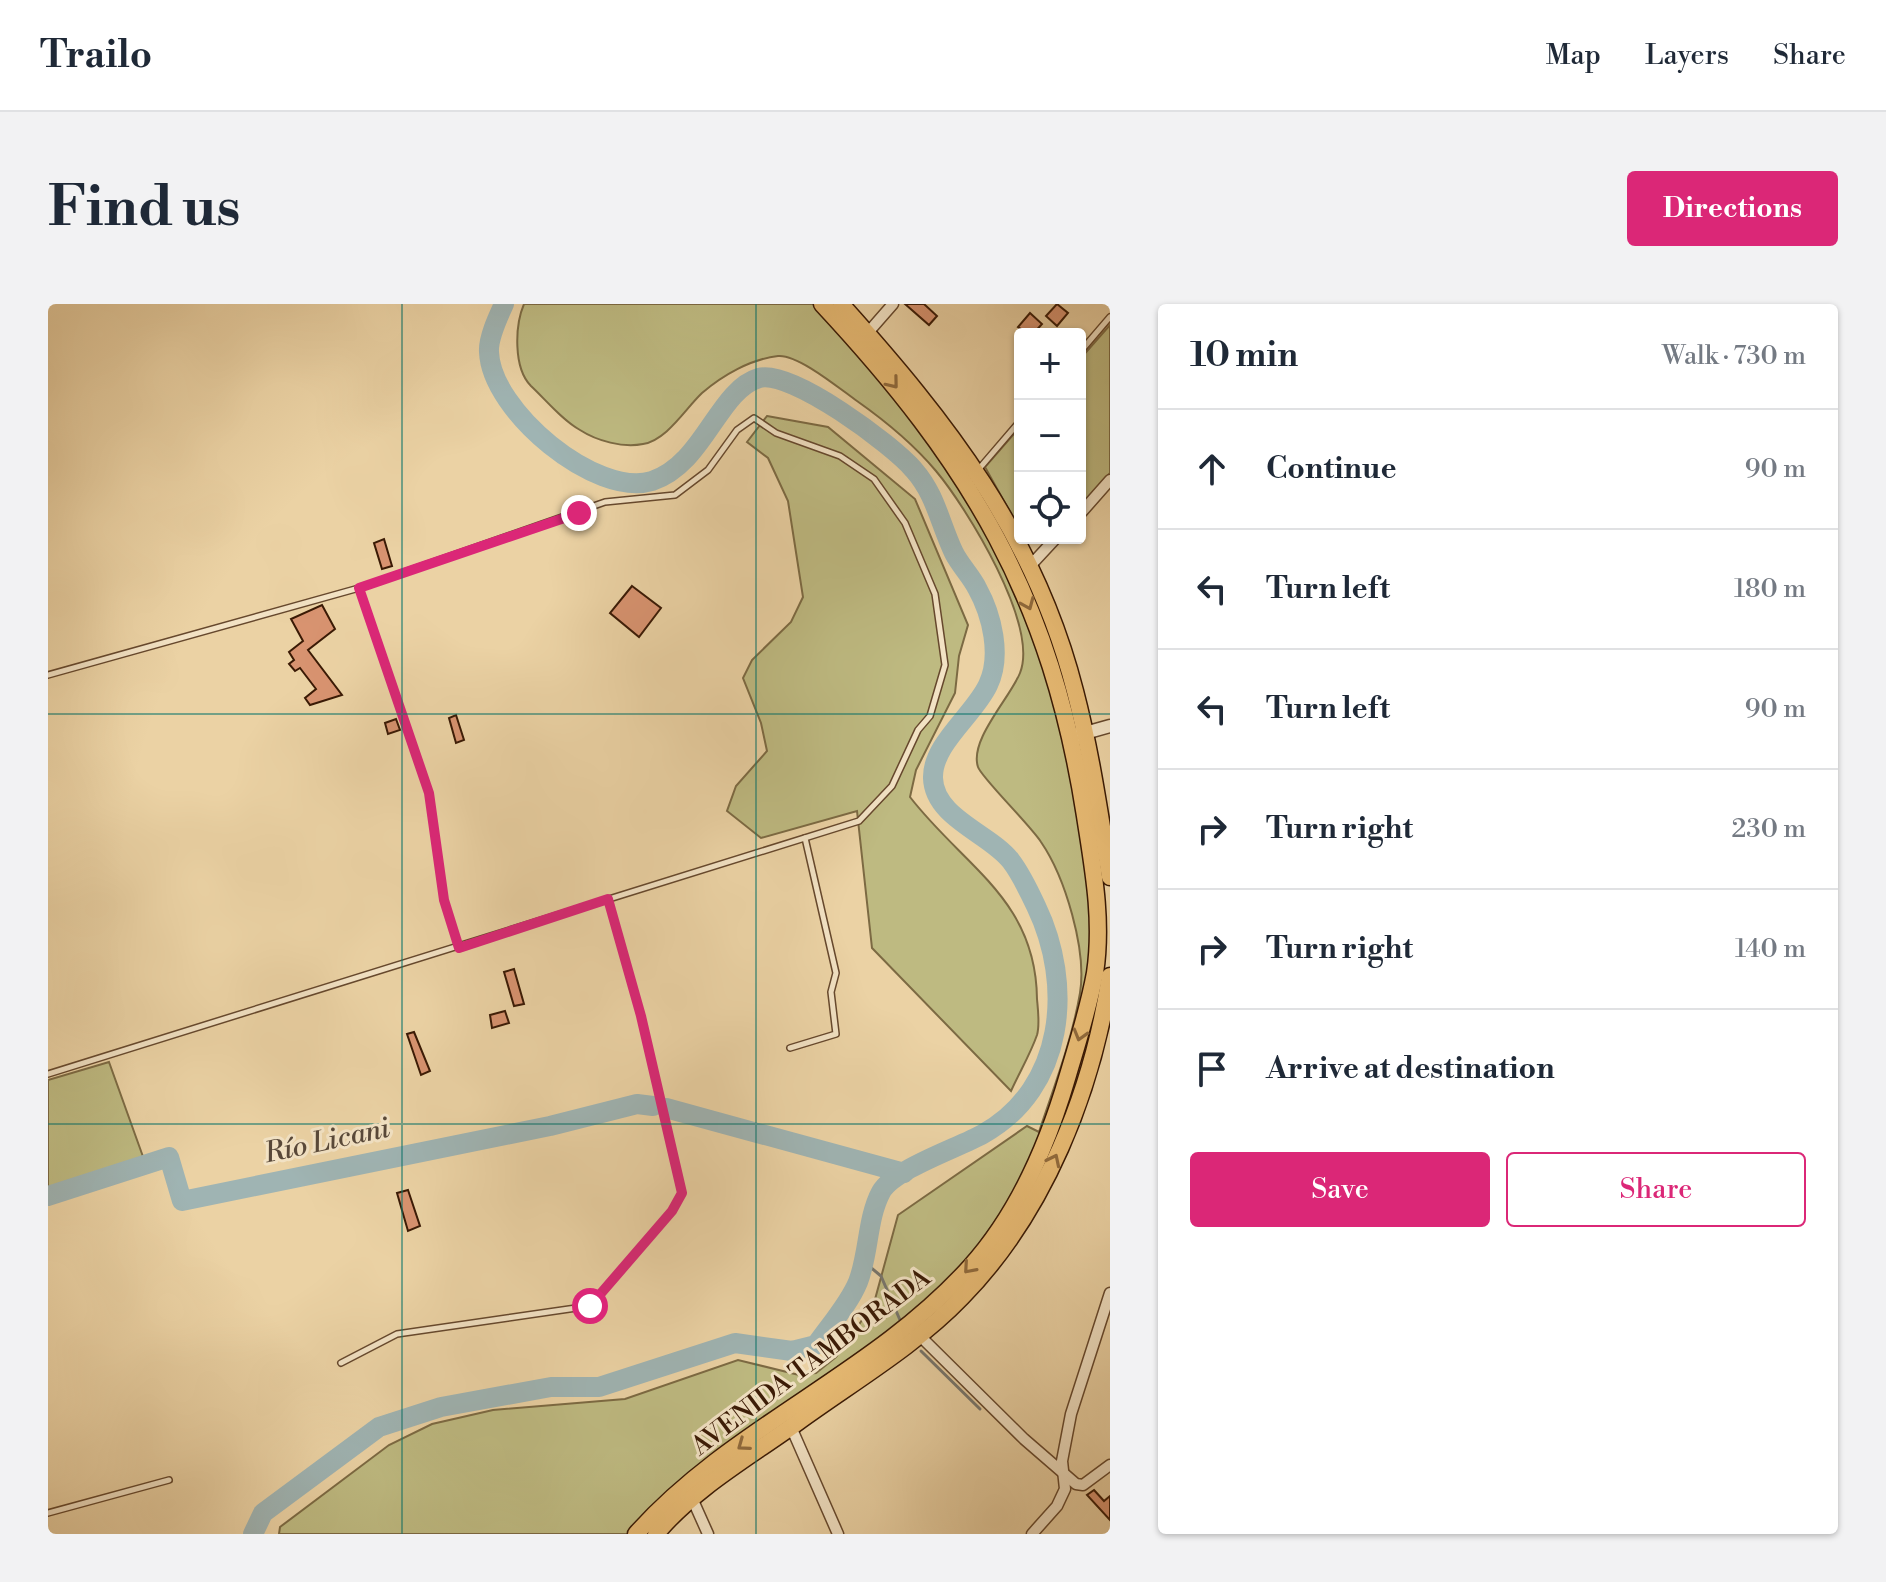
<!DOCTYPE html>
<html lang="en">
<head>
<meta charset="utf-8">
<style>
  :root { --surface:#fff; --page:#f2f2f3; --text:#1f2937; --muted:#747a83; --line:#e0e1e3; --accent:#db2777 }
  body { margin:0; font-family:"Libre Bodoni",serif; background:var(--page); color:var(--text) }
  .controls { position:absolute; right:24px; top:24px; display:grid; overflow:hidden; border-radius:8px; box-shadow:0 2px 6px #0004 }
  .controls button { width:72px; height:72px; display:grid; place-items:center; padding:0; border:0; border-bottom:2px solid var(--line); background:var(--surface); color:var(--text); font:40px sans-serif }
  .stop { position:absolute; width:24px; height:24px; margin:-18px; border:6px solid #db2777; border-radius:50%; background:#fff }
  .stop.end { background:#db2777; border-color:#fff; box-shadow:0 2px 8px #0008 }
  .list { margin:0; padding:0; list-style:none }
  h2 { display:flex; justify-content:space-between; align-items:center; height:104px; margin:0; padding:0 32px; font-size:34px }
  h2 small { font-size:26px; font-weight:400; color:var(--muted) }
  .list li { display:grid; grid-template-columns:52px 1fr auto; gap:24px; align-items:center; box-sizing:border-box; height:120px; padding:0 32px; border-top:2px solid var(--line) }
  .list b { display:block; font-size:30px; white-space:nowrap }
  .list em { font-size:26px; font-style:normal; color:var(--muted) }
  .actions { display:flex; gap:16px; padding:24px 32px }
  .actions a { flex:1; padding:18px 0; border:2px solid var(--accent); border-radius:8px; text-align:center; font-size:28px; color:var(--accent) }
  .actions .main { background:var(--accent); color:#fff }
  .icon { flex:none; width:44px; height:44px; fill:none; stroke:currentColor; stroke-width:2; stroke-linecap:round; stroke-linejoin:round }
  .map { position:relative; flex:none; width:1062px; height:1230px; overflow:hidden; border-radius:8px }
  header { display:flex; align-items:center; gap:48px; box-sizing:border-box; height:112px; padding:0 40px; background:var(--surface); border-bottom:2px solid var(--line) }
  header strong { font-size:38px }
  nav { display:flex; gap:44px; margin-inline-start:auto; font-size:28px }
  .intro { display:flex; align-items:center; justify-content:space-between; box-sizing:border-box; height:192px; padding:0 48px }
  h1 { margin:0; font-size:56px }
  .button { padding:20px 36px; border-radius:8px; background:var(--accent); color:#fff; font-size:28px; font-weight:700 }
  main { display:flex; gap:48px; padding:0 48px }
  aside { flex:1; background:var(--surface); border-radius:8px; box-shadow:0 2px 6px #0004 }
  .map>svg:first-child { display:block }
  .green { fill:#beba81; stroke:#7c6a43; stroke-width:2 }
  .lines { fill:none; stroke-linecap:round; stroke-linejoin:round }
  .stream { stroke:#77766d; stroke-width:3 }
  .river { stroke:#9fb4b3; stroke-width:20 }
  .building { fill:#d89370; stroke:#3a1a05; stroke-width:2 }
  .service-casing { stroke:#66482d; stroke-width:8 }
  .minor-casing { stroke:#66482d; stroke-width:13 }
  .tertiary-casing { stroke:#66482d; stroke-width:15 }
  .primary-casing { stroke:#3a1a05; stroke-width:19 }
  .service { stroke:#f2e2c4; stroke-width:5 }
  .minor { stroke:#f2e2c4; stroke-width:10 }
  .tertiary { stroke:#f2e2c4; stroke-width:12 }
  .primary { stroke:#e6b972; stroke-width:16 }
  .oneway { stroke:#906a3c }
  .route { stroke:#db2777; stroke-width:10 }
  .grid { fill:none; stroke:#0f766e; stroke-width:2; stroke-opacity:0.55 }
  .labels { text-anchor:middle; dominant-baseline:central; stroke-width:6; stroke-linejoin:round; paint-order:stroke }
  .street-label { font-size:26px; fill:#3a1a05; stroke:#f2e2c4 }
  .water-label { font-size:28px; font-style:italic; fill:#584839; stroke:#f2e2c4 }
</style>
</head>
<body>
<header>
<strong>Trailo</strong>
<nav><a>Map</a><a>Layers</a><a>Share</a></nav>
</header>
<div class="intro"><h1>Find us</h1><a class="button">Directions</a></div>
<main>
<div class="map">
<svg width="1062" height="1230" viewBox="0 0 1062 1230">
  <rect width="100%" height="100%" fill="#ebd2a4"/>
  <filter id="stains"><feTurbulence type="fractalNoise" baseFrequency=".0025" numOctaves="4"/><feColorMatrix values="0 0 0 0 .2 0 0 0 0 .09 0 0 0 0 .02 0 0 0 .5 -.17"/></filter>
  <radialGradient id="worn" r=".72"><stop offset=".6" stop-color="#630" stop-opacity="0"/><stop offset="1" stop-color="#630" stop-opacity=".3"/></radialGradient>
  <!-- green -->
  <g class="green">
    <path d="M 476,0 L 765,0 L 835,76 L 924,198 L 973,296 L 1007,395 L 1029,505 L 1042,600 L 1042,667 L 1008,797 L 968,888 L 918,958 L 854,1019 L 637,1174 L 605,1202 L 581,1230 L 231,1230 L 232,1223 L 341,1141 L 384,1120 L 445,1106 L 577,1095 L 690,1056 L 751,1071 L 768,1069 L 788,1053 L 826,999 L 850,911 L 979,822 L 991,828 C 1006,783 1024,736 1032,689 C 1039,646 1017,573 993,538 C 982,521 933,473 930,463 C 921,436 962,394 972,369 C 991,321 919,204 888,167 C 867,142 836,116 809,97 C 792,85 750,50 730,52 C 703,55 675,71 654,89 C 637,105 619,136 595,140 C 575,144 549,137 532,126 C 514,116 498,96 483,82 C 465,64 467,21 476,0 Z"/>
    <path d="M 1062,21 L 1062,169 L 1032,203 L 1032,55 Z"/>
    <path d="M 719,112 L 780,123 L 867,195 L 920,321 L 911,352 L 907,389 L 868,466 L 862,493 C 916,563 988,595 989,695 C 990,706 992,721 989,731 C 982,751 971,769 963,787 L 824,644 L 809,507 L 713,534 L 679,507 L 688,482 L 719,447 L 713,419 L 695,374 L 704,356 L 743,318 L 755,293 L 740,197 L 720,154 L 699,138 Z"/>
    <path d="M 972,123 L 972,226 L 937,163 Z"/>
    <path d="M 61,758 L 98,861 L 0,892 L 0,776 Z"/>
  </g>
  <g class="lines">
    <!-- stream -->
    <g class="stream">
      <path d="M 815,957 L 833,972 L 852,1016"/>
      <path d="M 873,1047 L 932,1105"/>
    </g>
    <!-- river -->
    <g class="river">
      <path d="M 618,804 L 856,869"/>
      <path d="M 0,892 L 121,853 L 134,897 L 502,822 L 589,800 L 605,802"/>
      <path d="M 205,1230 L 215,1209 L 331,1123 L 393,1103 L 503,1083 L 551,1083 L 687,1039 L 744,1047 L 768,1041 C 782,1021 801,1000 810,978 C 821,950 819,914 833,888 C 846,865 910,844 935,830 C 1017,784 1026,681 988,602 C 981,587 973,570 963,557 C 943,530 886,514 885,474 C 884,440 926,411 940,381 C 954,352 944,311 929,284 C 923,272 912,261 906,249 C 892,220 888,191 866,166 C 845,141 743,65 711,74 C 670,86 656,160 604,177 C 548,194 443,107 441,48 C 440,34 450,13 456,0"/>
    </g>
  </g>
  <!-- building -->
  <g class="building">
    <path d="M 857,0 L 876,0 L 889,12 L 881,21 Z"/>
    <path d="M 1009,0 L 1020,9 L 1009,22 L 998,12 Z"/>
    <path d="M 982,9 L 994,20 L 985,30 L 974,30 L 976,27 L 970,23 Z"/>
    <path d="M 336,235 L 344,262 L 334,265 L 326,239 Z"/>
    <path d="M 584,282 L 613,304 L 591,333 L 562,309 Z"/>
    <path d="M 274,301 L 287,325 L 260,346 L 294,391 L 262,401 L 257,394 L 268,385 L 252,364 L 247,367 L 241,360 L 246,356 L 241,348 L 255,337 L 243,315 Z"/>
    <path d="M 408,411 L 416,436 L 408,439 L 401,414 Z"/>
    <path d="M 348,415 L 352,426 L 340,430 L 337,419 Z"/>
    <path d="M 466,665 L 476,700 L 466,702 L 456,668 Z"/>
    <path d="M 457,707 L 461,719 L 444,724 L 442,711 Z"/>
    <path d="M 366,728 L 382,767 L 373,771 L 359,730 Z"/>
    <path d="M 360,886 L 372,922 L 360,927 L 349,889 Z"/>
    <path d="M 1046,1186 L 1056,1197 L 1062,1192 L 1062,1216 L 1039,1191 Z"/>
  </g>
  <g class="lines">
    <!-- service casing -->
    <g class="service-casing">
      <g id="service">
        <path d="M 1032,48 L 1062,13"/>
        <path d="M 930,166 L 972,117"/>
        <path d="M 311,284 L 381,489 L 396,596 L 411,644"/>
        <path d="M 0,371 L 311,284 L 557,198 L 627,191 L 660,166 L 689,126 L 706,114 L 728,129 L 792,152 L 826,175 L 857,219 L 887,290 L 897,361 L 882,412 L 870,426 L 844,482 L 811,517 L 0,770"/>
        <path d="M 742,744 L 788,730 L 783,688 L 788,669 L 757,534"/>
        <path d="M 293,1059 L 349,1030 L 542,1002 L 624,907 L 634,889 L 593,712 L 560,595"/>
        <path d="M 0,1209 L 121,1176"/>
      </g>
    </g>
    <!-- minor casing -->
    <g class="minor-casing">
      <g id="minor">
        <path d="M 817,32 L 845,0"/>
        <path d="M 1032,210 L 1062,176"/>
        <path d="M 982,262 L 1008,234"/>
        <path d="M 871,1031 L 976,1135 L 1028,1180 L 1035,1181 L 1062,1161"/>
        <path d="M 743,1123 L 790,1230"/>
        <path d="M 643,1192 L 660,1230"/>
        <path d="M 984,1230 L 1009,1202 L 1017,1185 L 1014,1157 L 1023,1110 L 1062,989"/>
      </g>
    </g>
    <!-- tertiary casing -->
    <g class="tertiary-casing">
      <path id="tertiary" d="M 1030,431 L 1062,422"/>
    </g>
    <!-- primary casing -->
    <g class="primary-casing">
      <g id="primary">
        <path d="M 793,0 C 899,118 987,230 1027,387 C 1043,448 1052,511 1062,573"/>
        <path d="M 588,1230 C 683,1123 826,1070 922,963 C 971,909 1000,840 1020,771 C 1030,737 1041,703 1047,669 C 1055,616 1045,564 1037,512 C 1003,293 923,160 774,0"/>
        <path d="M 608,1230 C 645,1185 703,1152 750,1118 C 805,1078 867,1042 914,993 C 997,908 1044,788 1062,672"/>
      </g>
    </g>
    <!-- service -->
    <use href="#service" class="service"/>
    <!-- minor -->
    <use href="#minor" class="minor"/>
    <!-- tertiary -->
    <use href="#tertiary" class="tertiary"/>
    <!-- primary -->
    <use href="#primary" class="primary"/>
  </g>
  <!-- one-way arrows -->
  <defs><path id="oneway-chevron" d="M-2-3.5L2.5 0L-2 3.5" fill="none" stroke-width="1.6" stroke-linecap="round" stroke-linejoin="round" transform="scale(2)"/></defs>
  <g class="oneway">
    <use href="#oneway-chevron" transform="translate(845 79) rotate(51)"/>
    <use href="#oneway-chevron" transform="translate(980 300) rotate(67)"/>
    <use href="#oneway-chevron" transform="translate(1032 731) rotate(106)"/>
    <use href="#oneway-chevron" transform="translate(1006 856) rotate(-64)"/>
    <use href="#oneway-chevron" transform="translate(921 964) rotate(131)"/>
    <use href="#oneway-chevron" transform="translate(695 1141) rotate(144)"/>
  </g>
  <g class="lines">
    <!-- route -->
    <path class="route" d="M 531,209 L 311,284 L 381,489 L 396,596 L 411,644 L 560,595 L 593,712 L 634,889 L 624,907 L 542,1002"/>
  </g>
  <!-- grid -->
  <path class="grid" d="M 354,0 L 354,1230M 708,0 L 708,1230M 0,410 L 1062,410M 0,820 L 1062,820"/>
  <g class="labels">
    <!-- street labels -->
    <g class="street-label">
      <text transform="translate(763 1058) rotate(-37)">AVENIDA TAMBORADA</text>
    </g>
    <!-- water labels -->
    <g class="water-label">
      <text transform="translate(279 837) rotate(-12)">Río Licani</text>
    </g>
  </g>
  <rect width="100%" height="100%" filter="url(#stains)"/>
  <rect width="100%" height="100%" fill="url(#worn)"/>
</svg>
<div class="controls">
<button>+</button>
<button>−</button>
<button><svg class="icon" aria-label="locate" viewBox="0 0 24 24"><circle cx="12" cy="12" r="6"/><path d="M12 2v4M12 18v4M2 12h4M18 12h4"/></svg></button>
</div>
<div class="stop" style="left:542px;top:1002px"></div>
<div class="stop end" style="left:531px;top:209px"></div>
</div>
<aside>
<h2>10 min<small>Walk · 730 m</small></h2>
<ul class="list">
<li><svg class="icon" aria-label="ahead" viewBox="0 0 24 24"><path d="M12 20V5M6 11l6-6 6 6"/></svg><div><b>Continue</b></div><em>90 m</em></li>
<li><svg class="icon" aria-label="left" viewBox="0 0 24 24"><path d="M17 20v-9H6M10 6l-5 5 5 5"/></svg><div><b>Turn left</b></div><em>180 m</em></li>
<li><svg class="icon" aria-label="left" viewBox="0 0 24 24"><path d="M17 20v-9H6M10 6l-5 5 5 5"/></svg><div><b>Turn left</b></div><em>90 m</em></li>
<li><svg class="icon" aria-label="right" viewBox="0 0 24 24"><path d="M7 20v-9h11M14 6l5 5-5 5"/></svg><div><b>Turn right</b></div><em>230 m</em></li>
<li><svg class="icon" aria-label="right" viewBox="0 0 24 24"><path d="M7 20v-9h11M14 6l5 5-5 5"/></svg><div><b>Turn right</b></div><em>140 m</em></li>
<li><svg class="icon" aria-label="arrive" viewBox="0 0 24 24"><path d="M6 21V4h12l-3 4 3 4H6"/></svg><div><b>Arrive at destination</b></div></li>
</ul>
<div class="actions"><a class="main">Save</a><a>Share</a></div>
</aside>
</main>
</body>
</html>
